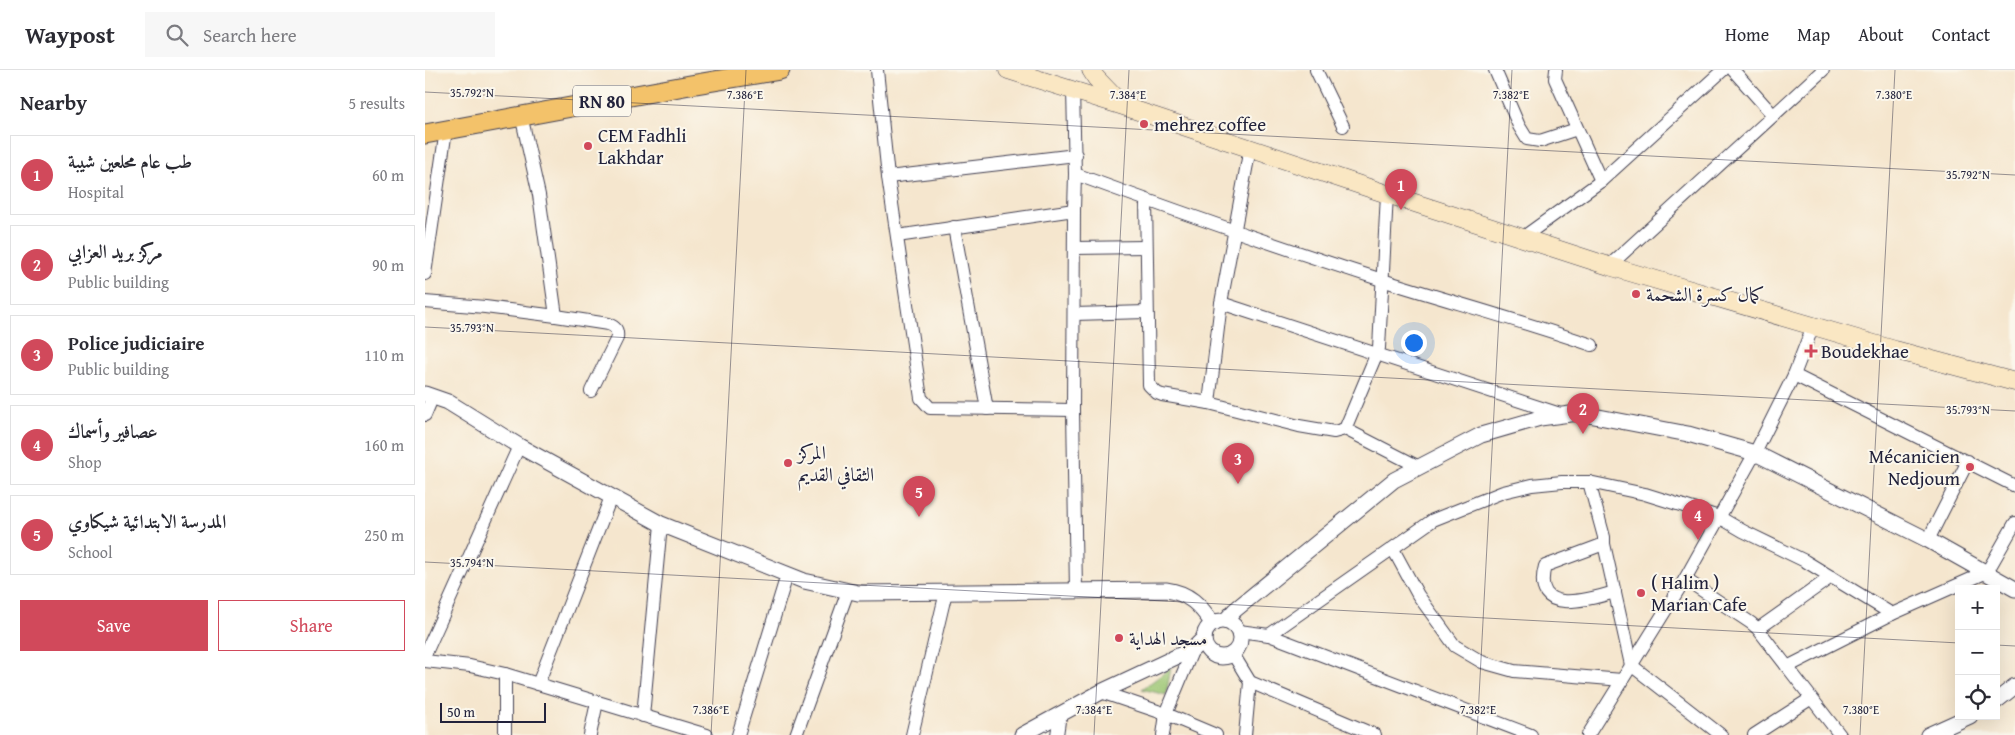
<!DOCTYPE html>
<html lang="en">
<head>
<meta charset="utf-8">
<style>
  :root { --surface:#fff; --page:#f7f7f7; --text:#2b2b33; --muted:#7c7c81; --line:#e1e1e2; --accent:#d1495b }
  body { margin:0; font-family:"Gentium Book Plus",Amiri,serif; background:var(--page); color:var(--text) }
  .controls { position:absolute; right:15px; bottom:15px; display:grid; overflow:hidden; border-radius:0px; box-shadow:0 5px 20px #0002 }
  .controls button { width:45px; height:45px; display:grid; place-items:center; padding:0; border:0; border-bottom:1px solid var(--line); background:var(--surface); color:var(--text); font:25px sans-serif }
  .scale { position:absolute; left:15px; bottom:12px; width:106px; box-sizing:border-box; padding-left:5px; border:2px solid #22223b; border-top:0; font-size:14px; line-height:18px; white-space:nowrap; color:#22223b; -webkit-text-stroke:4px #fbf7ec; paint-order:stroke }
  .you { position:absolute; left:988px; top:272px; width:18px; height:18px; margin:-12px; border:4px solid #fff; border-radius:50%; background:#1a73e8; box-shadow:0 0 0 8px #1a73e833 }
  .badge { display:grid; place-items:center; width:32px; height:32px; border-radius:50%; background:var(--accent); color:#fff; font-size:16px; font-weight:700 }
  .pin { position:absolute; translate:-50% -41px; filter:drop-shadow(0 1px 2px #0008) }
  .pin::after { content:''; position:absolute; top:26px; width:18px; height:15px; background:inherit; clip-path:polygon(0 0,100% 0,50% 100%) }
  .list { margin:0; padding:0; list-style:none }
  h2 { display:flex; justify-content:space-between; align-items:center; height:65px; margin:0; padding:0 20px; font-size:21px }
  h2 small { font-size:16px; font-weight:400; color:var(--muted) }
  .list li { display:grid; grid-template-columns:32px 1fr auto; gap:15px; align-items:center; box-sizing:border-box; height:80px; margin:0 10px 10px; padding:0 10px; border:1px solid var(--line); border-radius:0px }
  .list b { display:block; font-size:19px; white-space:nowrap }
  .list p { margin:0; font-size:16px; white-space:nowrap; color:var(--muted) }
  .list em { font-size:16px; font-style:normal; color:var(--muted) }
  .actions { display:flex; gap:10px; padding:15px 20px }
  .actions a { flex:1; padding:11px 0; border:1px solid var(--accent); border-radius:0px; text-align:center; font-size:18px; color:var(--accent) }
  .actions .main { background:var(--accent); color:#fff }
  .icon { flex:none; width:28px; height:28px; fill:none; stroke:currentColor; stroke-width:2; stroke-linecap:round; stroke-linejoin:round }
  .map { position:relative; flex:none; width:1590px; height:665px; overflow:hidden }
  header { display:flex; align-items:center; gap:30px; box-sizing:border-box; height:70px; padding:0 25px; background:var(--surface); border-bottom:1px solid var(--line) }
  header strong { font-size:24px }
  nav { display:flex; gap:28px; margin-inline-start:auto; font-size:18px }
  .search { width:350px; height:45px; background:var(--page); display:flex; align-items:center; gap:12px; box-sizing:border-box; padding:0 18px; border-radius:0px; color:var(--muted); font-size:19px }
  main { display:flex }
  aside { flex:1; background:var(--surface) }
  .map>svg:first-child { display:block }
  .green { fill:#99c470; stroke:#5e7356 }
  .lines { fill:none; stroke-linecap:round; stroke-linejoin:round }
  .minor-casing { stroke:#423f51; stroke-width:14 }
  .tertiary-casing { stroke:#423f51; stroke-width:17 }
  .secondary-casing { stroke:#423f51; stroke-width:19 }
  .primary-casing { stroke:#423f51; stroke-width:21 }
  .minor { stroke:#fff; stroke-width:12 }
  .tertiary { stroke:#fff; stroke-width:15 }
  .secondary { stroke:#fae7c3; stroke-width:18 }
  .primary { stroke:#f3c26a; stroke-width:19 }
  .ticks { fill:none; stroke:#22223b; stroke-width:1; stroke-opacity:0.45 }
  .poi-dot { fill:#d1495b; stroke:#fbf7ec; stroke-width:2 }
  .labels { text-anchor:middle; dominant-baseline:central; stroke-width:4; stroke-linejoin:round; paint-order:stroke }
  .shield { fill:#fbf7ec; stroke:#636270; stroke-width:1 }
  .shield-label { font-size:18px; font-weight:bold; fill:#22223b }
  .poi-label { font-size:19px; fill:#22223b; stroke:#fbf7ec; text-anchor:start }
  .ticks-label { font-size:12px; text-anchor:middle; fill:#22223b; stroke:#fbf7ec; stroke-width:4; stroke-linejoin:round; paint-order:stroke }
</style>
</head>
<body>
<header>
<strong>Waypost</strong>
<div class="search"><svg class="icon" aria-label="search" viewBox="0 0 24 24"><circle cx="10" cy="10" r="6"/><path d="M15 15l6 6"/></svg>Search here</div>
<nav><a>Home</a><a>Map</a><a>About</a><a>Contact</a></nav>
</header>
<main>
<aside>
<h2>Nearby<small>5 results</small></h2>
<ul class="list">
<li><span class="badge">1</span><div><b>طب عام محلعين شيبة</b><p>Hospital</p></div><em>60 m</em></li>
<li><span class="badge">2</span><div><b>مركز بريد العزابي</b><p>Public building</p></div><em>90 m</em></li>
<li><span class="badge">3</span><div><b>Police judiciaire</b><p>Public building</p></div><em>110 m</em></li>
<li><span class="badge">4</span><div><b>عصافير وأسماك</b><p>Shop</p></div><em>160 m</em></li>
<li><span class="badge">5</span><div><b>المدرسة الابتدائية شيكاوي</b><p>School</p></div><em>250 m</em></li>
</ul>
<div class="actions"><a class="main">Save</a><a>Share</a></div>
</aside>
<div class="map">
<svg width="1590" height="665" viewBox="0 0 1590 665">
  <rect width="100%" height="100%" fill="#fbf7ec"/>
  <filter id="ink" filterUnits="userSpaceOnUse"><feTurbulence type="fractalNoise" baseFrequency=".02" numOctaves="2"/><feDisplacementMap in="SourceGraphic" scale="10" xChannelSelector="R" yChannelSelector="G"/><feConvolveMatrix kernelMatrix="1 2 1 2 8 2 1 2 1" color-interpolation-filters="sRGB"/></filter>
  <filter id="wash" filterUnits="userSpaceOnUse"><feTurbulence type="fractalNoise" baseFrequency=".0096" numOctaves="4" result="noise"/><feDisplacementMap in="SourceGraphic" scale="20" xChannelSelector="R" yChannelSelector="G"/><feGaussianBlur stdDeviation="1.12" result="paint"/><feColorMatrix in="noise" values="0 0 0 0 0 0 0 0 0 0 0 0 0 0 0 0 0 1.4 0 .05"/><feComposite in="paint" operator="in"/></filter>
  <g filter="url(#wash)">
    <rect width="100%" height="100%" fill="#f5e6ce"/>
    <!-- green -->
    <path class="green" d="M 746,598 L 741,625 L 717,619 Z"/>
  </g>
  <g filter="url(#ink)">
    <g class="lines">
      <!-- minor casing -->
      <g class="minor-casing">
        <g id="minor">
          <path d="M 452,0 L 463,107 L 496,328 L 505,338 L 648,340"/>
          <path d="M 891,0 L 918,56"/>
          <path d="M 1070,0 L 1094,56 L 1102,69 L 1115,71 L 1152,59"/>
          <path d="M 1131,0 L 1130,9 L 1176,111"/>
          <path d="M 1308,0 L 1348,45"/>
          <path d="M 648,20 L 650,104 C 751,141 854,177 957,210 C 1027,232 1097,251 1167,275"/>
          <path d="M 463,107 L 651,85"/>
          <path d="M 962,124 L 954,278 L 920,359 L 994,397"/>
          <path d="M 721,130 L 724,315 L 732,323 L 737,325 L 784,333 L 874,356 L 909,362 L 920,359"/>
          <path d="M 649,140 L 650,104"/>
          <path d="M 529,157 L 562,339"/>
          <path d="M 472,166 L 649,140 L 648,340 L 651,521"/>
          <path d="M 1097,168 L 1176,111 L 1298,0"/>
          <path d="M 649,178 L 721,177"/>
          <path d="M 1184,196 L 1398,0"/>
          <path d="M 0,204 L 21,60"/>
          <path d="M 0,232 L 60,237 L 131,246 L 114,125 L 96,45"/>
          <path d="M 796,233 L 1135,344"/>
          <path d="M 649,244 L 722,242"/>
          <path d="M 131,246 L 183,254 C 191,257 193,260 192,268 L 166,321"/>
          <path d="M 1369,305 L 1590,416"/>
          <path d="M 784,333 L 796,233 L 825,78"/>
          <path d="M 0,345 L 8,326"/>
          <path d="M 1164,412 L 1179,467 L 1179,474 L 1120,496 C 1106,547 1163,530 1190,522"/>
          <path d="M 1503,470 L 1543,391"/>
          <path d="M 1179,474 L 1206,595 L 1296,665"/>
          <path d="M 968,479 L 993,525 L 1030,576 L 1057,592 L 1089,601 L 1197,610"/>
          <path d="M 1260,509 L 1326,553 L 1333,559 L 1415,665"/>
          <path d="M 1333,559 L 1406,507"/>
          <path d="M 814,561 L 844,565 L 1106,665"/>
          <path d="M 844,565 L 1008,450 L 1078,422 L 1107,415 L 1137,412 L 1164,412 L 1220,424 L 1294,447 L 1318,461 L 1380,491 L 1467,544 L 1562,502 L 1590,453"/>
          <path d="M 808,584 L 825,612 L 950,665"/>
          <path d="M 0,585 L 94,376"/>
          <path d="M 0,591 L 45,596 L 80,604 L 282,665"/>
          <path d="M 1362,597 L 1467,544"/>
          <path d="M 80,604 L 80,665"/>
          <path d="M 113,614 L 186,427"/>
          <path d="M 676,622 L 741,644 L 791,665"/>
          <path d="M 218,646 L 236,454"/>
          <path d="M 165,665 L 172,632"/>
          <path d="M 313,665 L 362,505"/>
          <path d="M 371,665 L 423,521"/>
          <path d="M 487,665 L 521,522"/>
          <path d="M 632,665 L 635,644"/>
          <path d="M 738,665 L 741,644 L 768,579"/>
          <path d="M 820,665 L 825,612"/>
          <path d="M 1163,665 L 1260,509 L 1330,383 L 1369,305 L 1388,256"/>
          <path d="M 1329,665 L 1385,629"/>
        </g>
      </g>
      <!-- tertiary casing -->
      <g class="tertiary-casing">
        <g id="tertiary">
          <path d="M 0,324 L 23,332 L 94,376 L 236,454 L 379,511 L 433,523 L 741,520 C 764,523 775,535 788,554"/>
          <circle cx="797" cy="569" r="18"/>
          <path d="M 800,551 L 810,540 L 969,410 L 1056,365 L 1115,348 L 1153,343 L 1263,364 L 1330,383 L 1503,470 L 1590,519"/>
          <path d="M 1571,631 L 1590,616"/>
          <path d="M 597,665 L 676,622 L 768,579 L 779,568"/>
          <path d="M 1503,665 L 1545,646"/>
        </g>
      </g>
      <!-- secondary casing -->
      <g class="secondary-casing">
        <g id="secondary">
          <path d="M 583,0 L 698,36 L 962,124 L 1184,196 L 1470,280 L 1590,312"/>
          <path d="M 666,0 L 671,8 L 696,34"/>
        </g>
      </g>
      <!-- primary casing -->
      <g class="primary-casing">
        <path id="primary" d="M 0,64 L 265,15 L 355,0"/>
      </g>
      <!-- minor -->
      <use href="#minor" class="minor"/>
      <!-- tertiary -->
      <use href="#tertiary" class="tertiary"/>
      <!-- secondary -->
      <use href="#secondary" class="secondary"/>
      <!-- primary -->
      <use href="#primary" class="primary"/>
    </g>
  </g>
  <!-- ticks -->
  <path class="ticks" d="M 0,22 L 1590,105M 0,257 L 1590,341M 0,492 L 1534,573M 1571,575 L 1590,576M 286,665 L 321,0M 669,665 L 704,0M 1052,665 L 1087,0M 1435,665 L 1470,0"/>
  <!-- markers -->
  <g class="poi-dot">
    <circle cx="719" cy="54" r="5"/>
    <circle cx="163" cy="76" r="5"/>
    <circle cx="1211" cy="224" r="5"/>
    <path d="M1383.5 273.5h5v5h5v5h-5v5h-5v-5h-5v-5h5z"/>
    <circle cx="363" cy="393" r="5"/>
    <circle cx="1545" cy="397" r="5"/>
    <circle cx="1216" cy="523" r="5"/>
    <circle cx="694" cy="568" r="5"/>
  </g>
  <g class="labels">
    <!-- shield labels -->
    <rect class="shield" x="148" y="15.5" width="58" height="31" rx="4"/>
    <g class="shield-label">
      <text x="177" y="31">RN 80</text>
    </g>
    <!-- poi labels -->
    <g class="poi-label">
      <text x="729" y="54">mehrez coffee</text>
      <text x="173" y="65">CEM Fadhli<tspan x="173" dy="22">Lakhdar</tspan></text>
      <text x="1221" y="224">كمال كسرة الشحمة</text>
      <text x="1396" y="281">Boudekhae</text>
      <text x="373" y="382">المركز<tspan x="373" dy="22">الثقافي القديم</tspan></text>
      <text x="1535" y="386" text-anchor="end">Mécanicien<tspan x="1535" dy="22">Nedjoum</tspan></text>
      <text x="1226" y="512">( Halim )<tspan x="1226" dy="22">Marian Cafe</tspan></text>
      <text x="704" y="568">مسجد الهداية</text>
    </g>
  </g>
  <g class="ticks-label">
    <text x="47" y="27">35.792°N</text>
    <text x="320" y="29">7.386°E</text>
    <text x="703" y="29">7.384°E</text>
    <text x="1086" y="29">7.382°E</text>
    <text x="1469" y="29">7.380°E</text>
    <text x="1543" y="109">35.792°N</text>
    <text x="47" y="262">35.793°N</text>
    <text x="1543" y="344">35.793°N</text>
    <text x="47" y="497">35.794°N</text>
    <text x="286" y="644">7.386°E</text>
    <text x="669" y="644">7.384°E</text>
    <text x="1053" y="644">7.382°E</text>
    <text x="1436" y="644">7.380°E</text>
  </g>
</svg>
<div class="controls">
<button>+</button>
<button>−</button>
<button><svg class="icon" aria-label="locate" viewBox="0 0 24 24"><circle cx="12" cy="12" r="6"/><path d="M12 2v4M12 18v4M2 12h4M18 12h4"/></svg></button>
</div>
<div class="scale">50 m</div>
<div class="you"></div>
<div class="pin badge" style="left:976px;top:140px">1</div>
<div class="pin badge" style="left:1158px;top:364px">2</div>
<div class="pin badge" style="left:813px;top:414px">3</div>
<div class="pin badge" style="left:1273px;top:470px">4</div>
<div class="pin badge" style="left:494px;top:447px">5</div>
</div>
</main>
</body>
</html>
